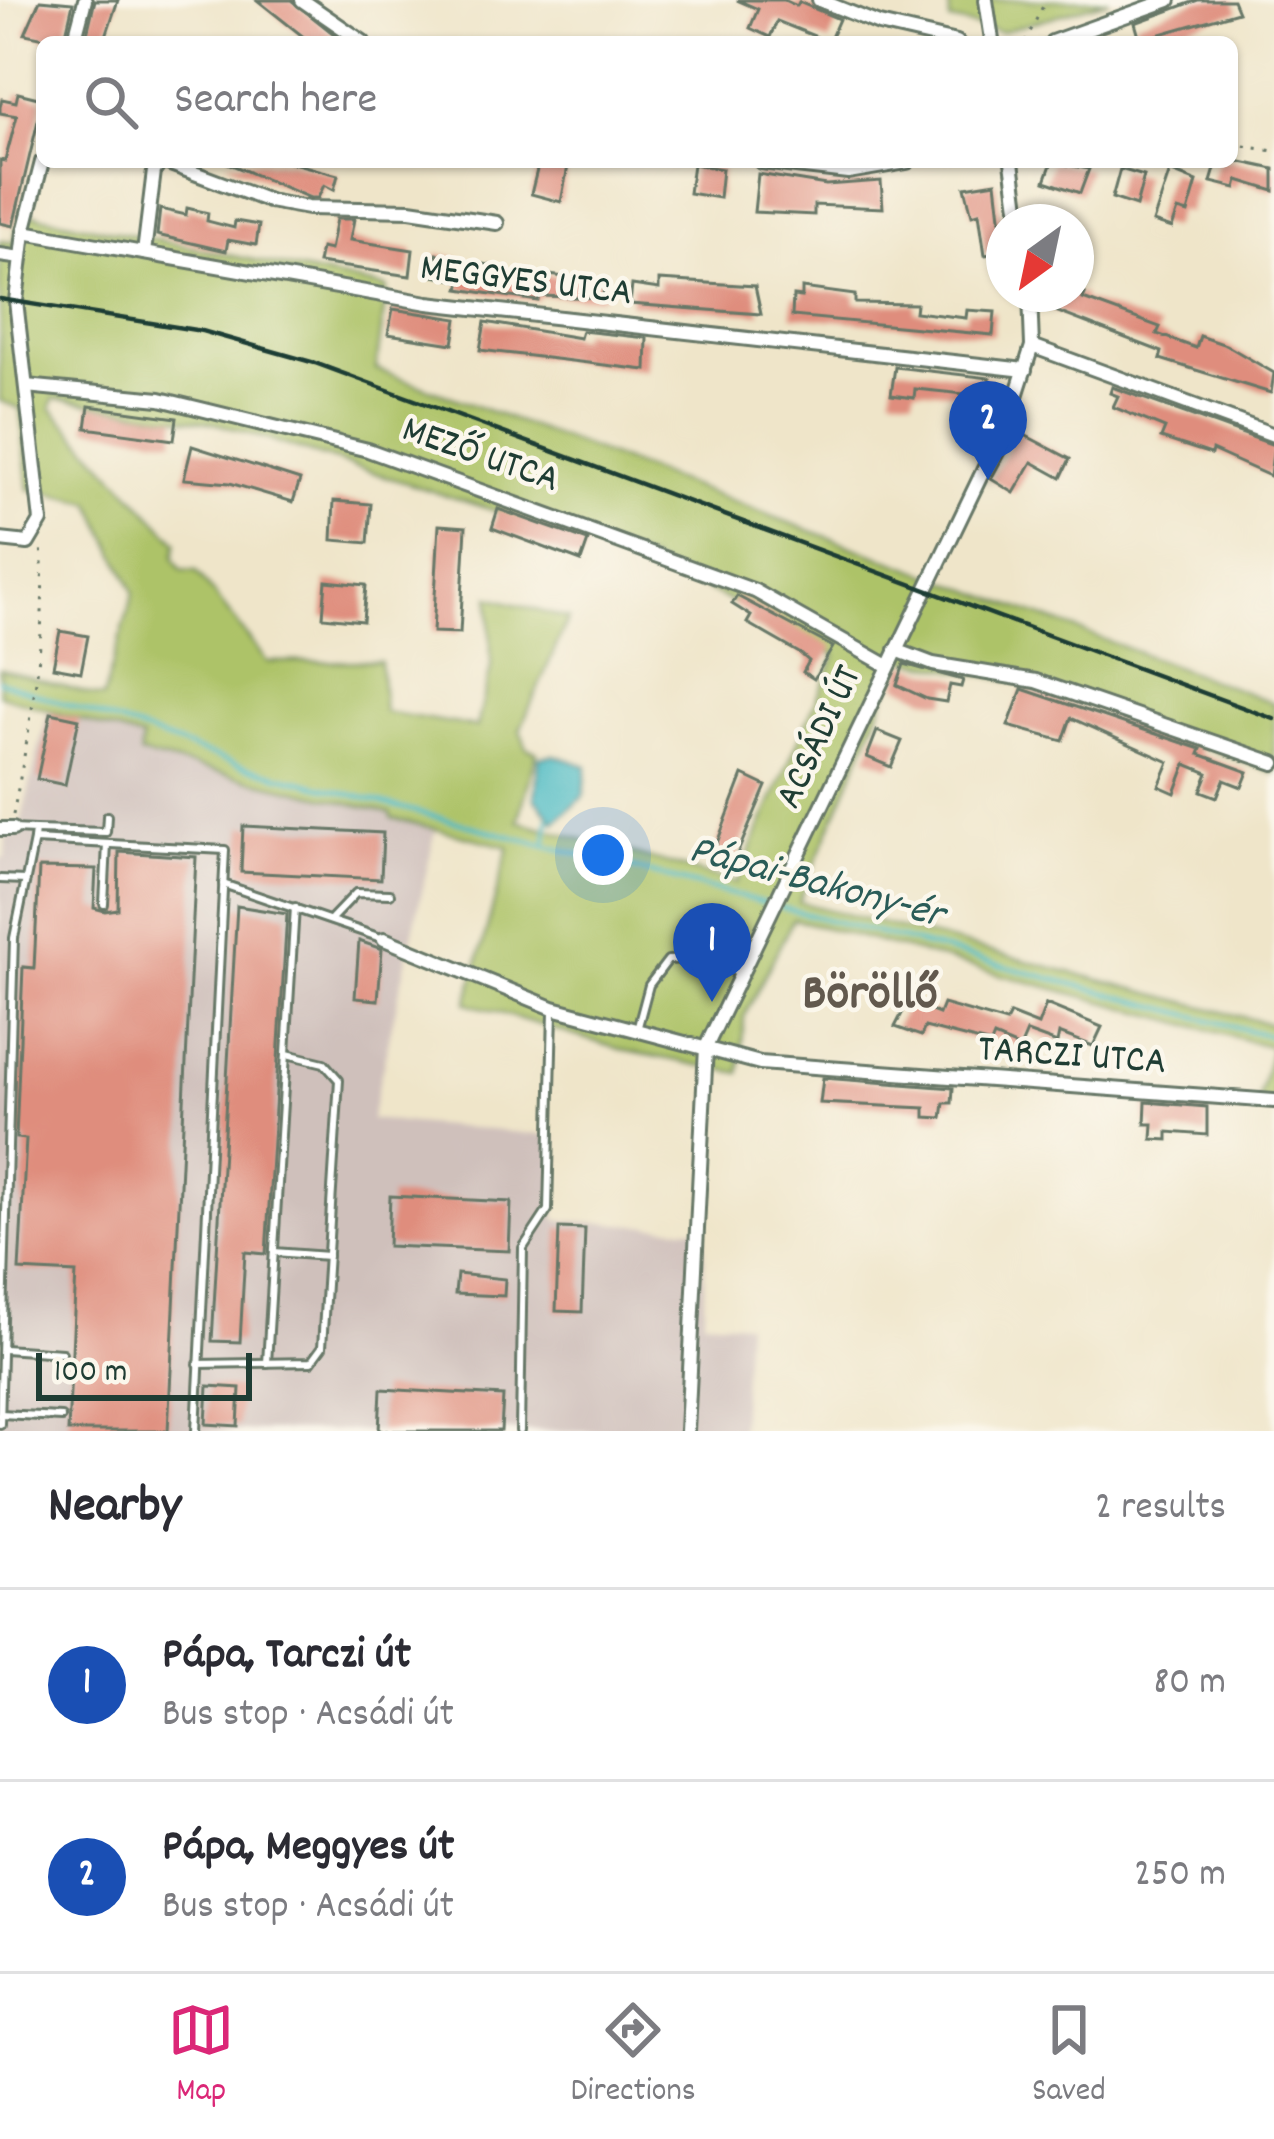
<!DOCTYPE html>
<html lang="en">
<head>
<meta charset="utf-8">
<style>
  :root { --surface:#fff; --page:#f7f7f7; --text:#2b2b33; --muted:#7c7c81; --line:#e1e1e2; --accent:#db2777 }
  body { margin:0; font-family:Dekko,sans-serif; background:var(--page); color:var(--text) }
  .compass { position:absolute; left:986px; top:204px; width:108px; height:108px; border-radius:50%; background:var(--surface); box-shadow:0 3px 9px #0004; rotate:213deg }
  .scale { position:absolute; left:36px; bottom:30px; width:216px; box-sizing:border-box; padding-left:12px; border:6px solid #1f3d34; border-top:0; font-size:33px; line-height:42px; white-space:nowrap; color:#1f3d34; -webkit-text-stroke:9px #fbf7ec; paint-order:stroke }
  .you { position:absolute; left:603px; top:855px; width:42px; height:42px; margin:-30px; border:9px solid #fff; border-radius:50%; background:#1a73e8; box-shadow:0 0 0 18px #1a73e833 }
  .badge { display:grid; place-items:center; width:78px; height:78px; border-radius:50%; background:var(--accent); color:#fff; font-size:39px; font-weight:700 }
  .pin { position:absolute; translate:-50% -99px; filter:drop-shadow(0 3px 6px #0008) }
  .pin::after { content:''; position:absolute; top:63px; width:42px; height:36px; background:inherit; clip-path:polygon(0 0,100% 0,50% 100%) }
  .list { margin:0; padding:0; list-style:none }
  h2 { display:flex; justify-content:space-between; align-items:center; height:156px; margin:0; padding:0 48px; font-size:51px }
  h2 small { font-size:39px; font-weight:400; color:var(--muted) }
  .list li { display:grid; grid-template-columns:78px 1fr auto; gap:36px; align-items:center; box-sizing:border-box; height:192px; padding:0 48px; border-top:3px solid var(--line) }
  .list b { display:block; font-size:45px; white-space:nowrap }
  .list p { margin:0; font-size:39px; white-space:nowrap; color:var(--muted) }
  .list em { font-size:39px; font-style:normal; color:var(--muted) }
  .icon { flex:none; width:66px; height:66px; fill:none; stroke:currentColor; stroke-width:2; stroke-linecap:round; stroke-linejoin:round }
  .map { position:relative; flex:none; width:1274px; height:1431px; overflow:hidden }
  .search { position:absolute; background:var(--surface); box-shadow:0 3px 9px #0004; left:36px; right:36px; top:36px; height:132px; display:flex; align-items:center; gap:30px; box-sizing:border-box; padding:0 42px; border-radius:18px; color:var(--muted); font-size:45px }
  .sheet { height:540px; background:var(--surface) }
  nav { display:flex; justify-content:space-around; align-items:center; box-sizing:border-box; height:168px; border-top:3px solid var(--line); background:var(--surface); font-size:33px; color:var(--muted) }
  nav a { display:grid; justify-items:center; gap:6px }
  nav .on { color:var(--accent) }
  .map>svg:first-child { display:block }
  .industrial { fill:#cfc0bb }
  .green { fill:#adc367; stroke:#66804e; stroke-width:3; fill-rule:evenodd }
  .water { fill:#4bbac2; stroke:#357c7b; stroke-width:3 }
  .lines { fill:none; stroke-linecap:round; stroke-linejoin:round }
  .stream { stroke:#4bbac2; stroke-width:4.5 }
  .building { fill:#df8d7d }
  .lane-casing { stroke:#687868; stroke-width:12 }
  .street-casing { stroke:#687868; stroke-width:18 }
  .path { stroke:#687868; stroke-width:3; stroke-dasharray:3 9; stroke-linecap:butt }
  .lane { stroke:#fff; stroke-width:6 }
  .street { stroke:#fff; stroke-width:12 }
  .rail { stroke:#1f3d34; stroke-width:4.5 }
  .labels { text-anchor:middle; dominant-baseline:central; stroke-width:9; stroke-linejoin:round; paint-order:stroke }
  .street-label { font-size:39px; fill:#1f3d34; stroke:#fbf7ec }
  .water-label { font-size:42px; font-style:italic; fill:#2a5c58; stroke:#fbf7ec }
  .district-label { font-size:51px; font-weight:bold; fill:#62594e; stroke:#fbf7ec }
</style>
</head>
<body>
<div class="map">
<svg width="1274" height="1431" viewBox="0 0 1274 1431">
  <rect width="100%" height="100%" fill="#fbf7ec"/>
  <filter id="ink" filterUnits="userSpaceOnUse"><feTurbulence type="fractalNoise" baseFrequency=".00833" numOctaves="2"/><feDisplacementMap in="SourceGraphic" scale="24" xChannelSelector="R" yChannelSelector="G"/><feConvolveMatrix kernelMatrix="1 2 1 2 8 2 1 2 1" color-interpolation-filters="sRGB"/></filter>
  <filter id="wash" filterUnits="userSpaceOnUse"><feTurbulence type="fractalNoise" baseFrequency=".004" numOctaves="4" result="noise"/><feDisplacementMap in="SourceGraphic" scale="48" xChannelSelector="R" yChannelSelector="G"/><feGaussianBlur stdDeviation="2.7" result="paint"/><feColorMatrix in="noise" values="0 0 0 0 0 0 0 0 0 0 0 0 0 0 0 0 0 1.4 0 .05"/><feComposite in="paint" operator="in"/></filter>
  <g filter="url(#wash)">
    <rect width="100%" height="100%" fill="#efe5c9"/>
    <!-- industrial -->
    <path class="industrial" d="M 49,706 L 142,739 L 140,753 L 392,813 L 392,819 L 436,829 L 371,1119 L 556,1136 L 556,1220 L 705,1229 L 704,1320 L 746,1323 L 740,1431 L 0,1431 L 0,858 L 5,858 L 6,835 L 18,835 Z"/>
    <!-- green -->
    <g class="green">
      <path d="M 949,0 L 1109,0 L 1001,32 L 950,21 Z"/>
      <path d="M 21,212 L 387,288 L 376,369 L 1274,703 L 1274,773 L 1043,687 L 901,659 L 799,902 L 1274,1025 L 1274,1106 L 1257,1105 L 1272,1047 L 793,919 L 744,1017 L 740,1073 L 626,1051 L 467,1003 L 509,847 L 392,818 L 391,813 L 140,754 L 142,739 L 0,695 L 0,669 L 103,698 L 134,592 L 91,502 L 29,489 L 20,408 L 0,401 L 0,241 L 13,243 ZM 54,398 L 219,424 L 645,558 L 836,655 L 736,883 L 518,821 L 537,752 L 527,748 L 520,730 L 568,619 L 490,597 L 491,667 L 477,727 L 384,712 L 380,661 L 267,662 L 196,571 L 182,570 L 174,558 L 177,542 L 51,408 Z"/>
    </g>
    <!-- water -->
    <path class="water" d="M 554,755 L 587,766 L 584,796 L 555,822 L 535,798 L 539,757 Z"/>
    <g class="lines">
      <!-- stream -->
      <g class="stream">
        <path d="M 0,681 L 239,765 L 1274,1037"/>
        <path d="M 546,841 L 549,818"/>
      </g>
    </g>
    <g id="blocks">
      <!-- building -->
      <g class="building">
        <path d="M 40,0 L 73,3 L 64,42 L 25,34 Z"/>
        <path d="M 95,0 L 118,0 L 104,42 L 85,42 Z"/>
        <path d="M 257,0 L 291,0 L 344,42 L 310,42 Z"/>
        <path d="M 737,0 L 784,0 L 797,6 L 799,2 L 839,19 L 829,42 L 777,21 L 770,37 L 750,28 L 758,9 Z"/>
        <path d="M 1198,0 L 1233,0 L 1238,12 L 1140,40 L 1135,23 Z"/>
        <path d="M 18,93 L 42,99 L 42,104 L 13,226 L 0,223 L 0,160 L 5,161 L 17,116 L 0,113 L 0,107 L 2,99 L 16,102 Z"/>
        <path d="M 1232,160 L 1274,169 L 1274,191 L 1238,180 L 1236,188 L 1211,182 L 1217,162 Z"/>
        <path d="M 225,162 L 289,162 L 338,175 L 334,190 L 324,185 L 318,198 L 310,198 Z"/>
        <path d="M 539,162 L 568,166 L 561,202 L 531,194 Z"/>
        <path d="M 1052,162 L 1089,169 L 1080,193 L 1045,181 Z"/>
        <path d="M 693,164 L 722,169 L 719,198 L 689,193 Z"/>
        <path d="M 1120,169 L 1144,176 L 1136,206 L 1112,198 Z"/>
        <path d="M 1170,171 L 1197,182 L 1188,213 L 1178,210 L 1172,228 L 1153,222 Z"/>
        <path d="M 758,174 L 826,185 L 881,181 L 883,208 L 814,205 L 814,215 L 754,212 Z"/>
        <path d="M 996,182 L 1004,252 L 985,255 L 979,213 L 972,215 L 965,187 Z"/>
        <path d="M 187,208 L 208,213 L 207,221 L 234,228 L 235,221 L 259,225 L 256,245 L 228,240 L 226,251 L 157,235 L 160,209 L 186,215 Z"/>
        <path d="M 336,219 L 354,219 L 350,240 L 413,250 L 410,276 L 318,263 L 321,248 L 330,250 Z"/>
        <path d="M 437,254 L 460,258 L 459,267 L 483,271 L 484,264 L 495,266 L 494,273 L 532,279 L 533,273 L 604,282 L 603,298 L 539,296 L 538,301 L 459,289 L 461,281 L 433,276 Z"/>
        <path d="M 659,280 L 755,286 L 761,314 L 630,304 L 632,285 L 659,289 Z"/>
        <path d="M 802,288 L 855,295 L 855,303 L 916,304 L 915,312 L 966,318 L 967,310 L 995,312 L 993,335 L 792,316 L 793,296 L 802,297 Z"/>
        <path d="M 1056,294 L 1085,294 L 1083,299 L 1160,327 L 1157,334 L 1196,348 L 1200,336 L 1226,345 L 1274,373 L 1271,393 L 1160,359 L 1162,352 L 1050,309 Z"/>
        <path d="M 393,309 L 457,319 L 453,344 L 388,334 Z"/>
        <path d="M 485,322 L 580,338 L 582,331 L 647,338 L 646,370 L 480,350 Z"/>
        <path d="M 895,367 L 990,378 L 989,394 L 979,393 L 975,415 L 962,414 L 965,394 L 915,389 L 914,398 L 891,395 Z"/>
        <path d="M 1112,387 L 1274,445 L 1270,476 L 1212,450 L 1211,454 L 1161,438 L 1165,428 L 1113,407 L 1118,396 L 1110,393 Z"/>
        <path d="M 89,406 L 177,418 L 174,440 L 86,428 Z"/>
        <path d="M 1017,431 L 1070,459 L 1061,478 L 1032,462 L 1014,493 L 991,479 Z"/>
        <path d="M 192,446 L 300,480 L 293,502 L 230,483 L 184,479 Z"/>
        <path d="M 334,501 L 371,504 L 368,543 L 332,540 Z"/>
        <path d="M 498,509 L 588,541 L 581,561 L 492,528 Z"/>
        <path d="M 439,525 L 466,527 L 460,633 L 433,632 Z"/>
        <path d="M 326,581 L 366,585 L 363,621 L 323,617 Z"/>
        <path d="M 737,596 L 833,647 L 814,679 L 803,672 L 809,661 L 801,654 L 747,623 L 751,616 L 732,604 Z"/>
        <path d="M 60,631 L 88,636 L 81,672 L 53,667 Z"/>
        <path d="M 904,664 L 963,680 L 961,687 L 950,685 L 946,702 L 927,699 L 897,685 Z"/>
        <path d="M 1022,689 L 1201,749 L 1199,754 L 1248,772 L 1242,787 L 1224,780 L 1217,797 L 1201,791 L 1208,773 L 1186,764 L 1175,793 L 1159,786 L 1169,762 L 1071,718 L 1063,741 L 1008,726 Z"/>
        <path d="M 51,713 L 79,719 L 65,785 L 37,779 Z"/>
        <path d="M 877,731 L 902,741 L 891,767 L 867,757 Z"/>
        <path d="M 743,775 L 766,786 L 735,859 L 715,848 Z"/>
        <path d="M 243,826 L 383,833 L 381,879 L 241,872 Z"/>
        <path d="M 119,852 L 196,857 L 168,1431 L 68,1431 L 76,1273 L 19,1270 L 26,1139 L 16,1138 L 23,967 L 34,968 L 39,868 L 96,869 L 94,908 L 105,911 L 118,909 Z"/>
        <path d="M 237,906 L 287,914 L 266,1254 L 245,1252 L 240,1342 L 212,1341 Z"/>
        <path d="M 359,941 L 382,949 L 378,1000 L 355,998 Z"/>
        <path d="M 908,1002 L 939,1014 L 943,1004 L 1006,1022 L 1010,1014 L 1038,1025 L 1046,1004 L 1102,1027 L 1093,1046 L 1059,1033 L 1057,1043 L 1027,1032 L 1020,1048 L 994,1037 L 991,1044 L 925,1027 L 921,1036 L 895,1027 Z"/>
        <path d="M 823,1078 L 953,1088 L 952,1103 L 944,1103 L 942,1118 L 925,1117 L 925,1108 L 820,1103 Z"/>
        <path d="M 1146,1102 L 1207,1107 L 1207,1135 L 1168,1132 L 1168,1140 L 1152,1139 L 1153,1124 L 1145,1124 Z"/>
        <path d="M 390,1196 L 511,1202 L 509,1251 L 388,1246 Z"/>
        <path d="M 559,1228 L 585,1229 L 582,1312 L 556,1311 Z"/>
        <path d="M 457,1274 L 505,1279 L 504,1296 L 455,1294 Z"/>
        <path d="M 208,1386 L 240,1388 L 238,1426 L 206,1424 Z"/>
        <path d="M 381,1389 L 503,1396 L 501,1431 L 379,1431 Z"/>
      </g>
    </g>
  </g>
  <g filter="url(#ink)">
    <use href="#blocks" fill-opacity="0" stroke="#687868" stroke-width="3"/>
    <g class="lines">
      <!-- lane casing -->
      <g class="lane-casing">
        <g id="lane">
          <path d="M 13,829 L 35,830 L 34,840 L 225,850 L 196,1431"/>
          <path d="M 35,830 L 106,832 L 107,816"/>
          <path d="M 0,879 L 26,880"/>
          <path d="M 223,884 L 384,939"/>
          <path d="M 104,904 L 107,844"/>
          <path d="M 332,918 L 356,893 L 390,894"/>
          <path d="M 637,1030 L 649,985 L 668,960 L 695,959 L 739,972"/>
          <path d="M 274,1252 L 328,1256"/>
          <path d="M 4,1349 L 62,1353"/>
          <path d="M 267,1363 L 295,907"/>
          <path d="M 198,1364 L 311,1362 L 322,1347 L 339,1080 L 324,1063 L 287,1054"/>
          <path d="M 0,1414 L 61,1417"/>
          <path d="M 0,1424 L 14,938 L 34,840"/>
          <path d="M 520,1431 L 523,1248 L 548,1210 L 553,1011"/>
        </g>
      </g>
      <!-- street casing -->
      <g class="street-casing">
        <g id="street">
          <path d="M 302,0 L 363,42"/>
          <path d="M 819,0 L 879,24 L 957,42"/>
          <path d="M 986,0 L 992,40"/>
          <path d="M 74,42 L 85,0"/>
          <path d="M 1052,42 L 1169,0"/>
          <path d="M 165,162 L 269,201 L 308,208 L 410,210 L 497,223"/>
          <path d="M 761,162 L 848,172 L 907,162"/>
          <path d="M 1012,162 L 1020,222"/>
          <path d="M 24,232 L 428,303 L 1025,370"/>
          <path d="M 144,253 L 154,171 L 161,162"/>
          <path d="M 0,255 L 21,258"/>
          <path d="M 1032,346 L 1274,435"/>
          <path d="M 26,386 L 160,399 L 368,450 L 755,591 L 888,666"/>
          <path d="M 0,540 L 28,543 L 41,521 L 16,301 L 24,232 L 42,162"/>
          <path d="M 896,650 L 933,664 L 1036,681 L 1274,763"/>
          <path d="M 0,829 L 13,829"/>
          <path d="M 384,939 L 553,1008 L 760,1063 L 1274,1101"/>
          <path d="M 687,1431 L 706,1047 L 1010,415 L 1032,346 L 1030,294"/>
        </g>
      </g>
      <!-- path -->
      <g class="path">
        <path d="M 1025,42 L 1046,0"/>
        <path d="M 1232,144 L 1274,151"/>
        <path d="M 13,815 C 30,725 48,638 41,545"/>
      </g>
      <!-- lane -->
      <use href="#lane" class="lane"/>
      <!-- street -->
      <use href="#street" class="street"/>
      <!-- rail -->
      <path class="rail" d="M 0,299 L 202,331 L 315,363 L 1274,719"/>
    </g>
  </g>
  <g class="labels">
    <!-- street labels -->
    <g class="street-label">
      <text transform="translate(526 283) rotate(7)">MEGGYES UTCA</text>
      <text transform="translate(480 457) rotate(19)">MEZŐ UTCA</text>
      <text transform="translate(821 738) rotate(-65)">ACSÁDI ÚT</text>
      <text transform="translate(1072 1058) rotate(4)">TARCZI UTCA</text>
    </g>
    <!-- water labels -->
    <g class="water-label">
      <text transform="translate(816 885) rotate(15)">Pápai-Bakony-ér</text>
    </g>
    <!-- district labels -->
    <g class="district-label">
      <text x="870" y="997">Böröllő</text>
    </g>
  </g>
</svg>
<svg class="compass" viewBox="-18 -18 36 36"><path d="M0-13l5 13h-10z" fill="#e53935"/><path d="M0 13l5-13h-10z" fill="#7c7c81"/></svg>
<div class="scale">100 m</div>
<div class="you"></div>
<div class="pin badge" style="left:712px;top:1002px;background:#1a4fb4">1</div>
<div class="pin badge" style="left:988px;top:480px;background:#1a4fb4">2</div>
<div class="search"><svg class="icon" aria-label="search" viewBox="0 0 24 24"><circle cx="10" cy="10" r="6"/><path d="M15 15l6 6"/></svg>Search here</div>
</div>
<section class="sheet">
<h2>Nearby<small>2 results</small></h2>
<ul class="list">
<li><span class="badge" style="background:#1a4fb4">1</span><div><b>Pápa, Tarczi út</b><p>Bus stop · Acsádi út</p></div><em>80 m</em></li>
<li><span class="badge" style="background:#1a4fb4">2</span><div><b>Pápa, Meggyes út</b><p>Bus stop · Acsádi út</p></div><em>250 m</em></li>
</ul>
</section>
<nav>
<a class="on"><svg class="icon" aria-label="map" viewBox="0 0 24 24"><path d="M3 6l6-2 6 2 6-2v14l-6 2-6-2-6 2zM9 4v14M15 6v14"/></svg>Map</a>
<a><svg class="icon" aria-label="directions" viewBox="0 0 24 24"><path d="M12 3l9 9-9 9-9-9zM9 14v-3h6M13 9l2 2-2 2"/></svg>Directions</a>
<a><svg class="icon" aria-label="saved" viewBox="0 0 24 24"><path d="M7 4h10v16l-5-4-5 4z"/></svg>Saved</a>
</nav>
</body>
</html>
